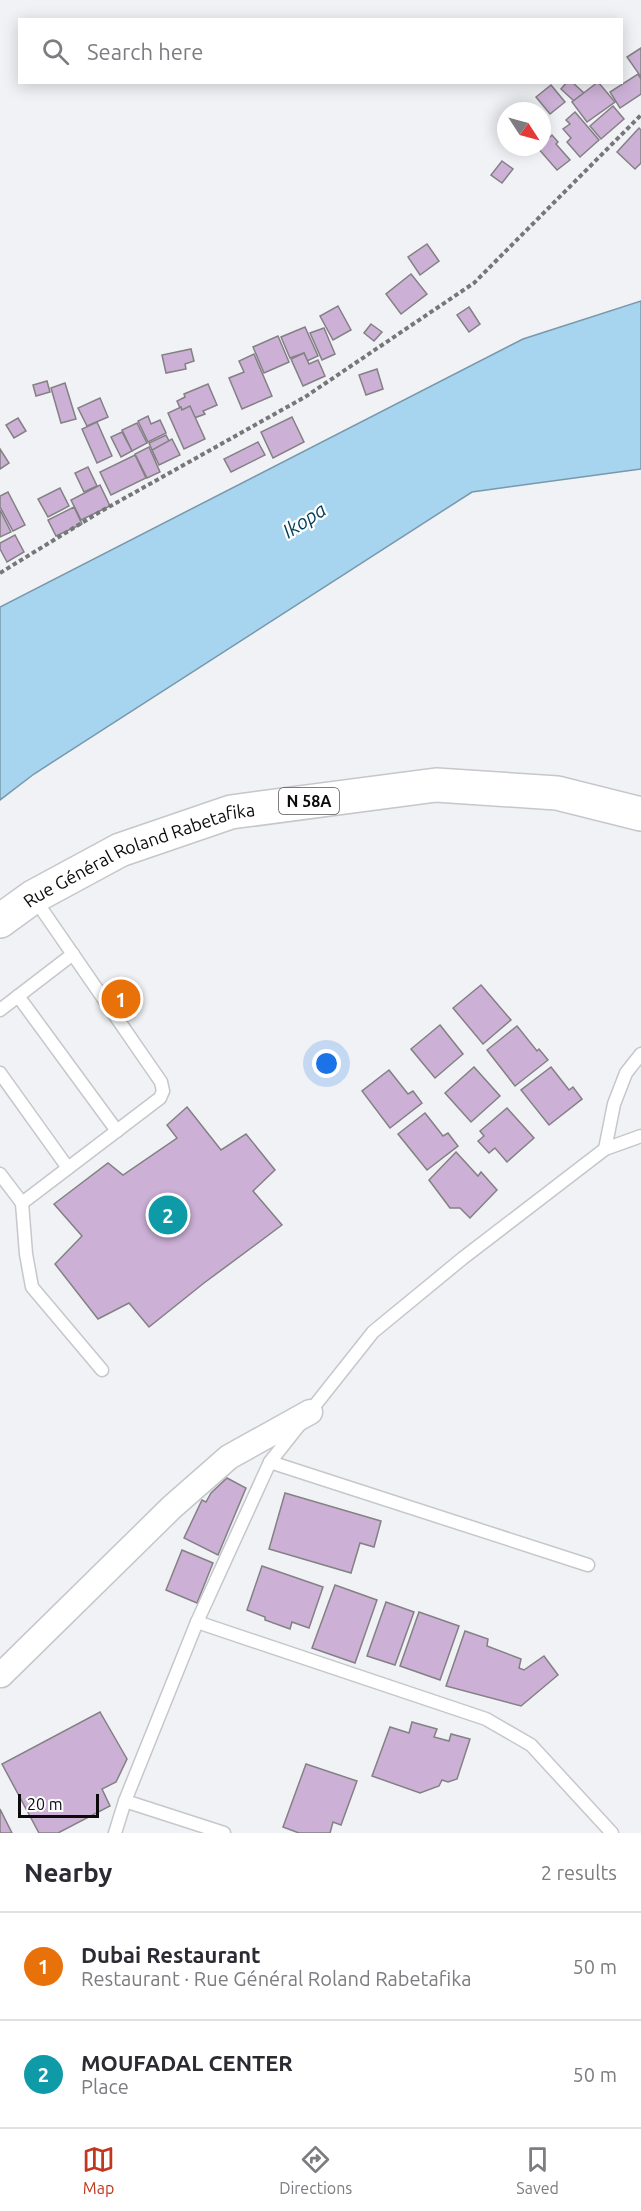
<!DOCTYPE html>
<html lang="en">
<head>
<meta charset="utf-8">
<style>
  :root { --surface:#fff; --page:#f7f7f7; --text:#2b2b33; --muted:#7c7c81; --line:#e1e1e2; --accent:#c1361c }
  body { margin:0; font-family:Ubuntu,sans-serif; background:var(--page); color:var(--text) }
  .compass { position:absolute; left:497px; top:102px; width:54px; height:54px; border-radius:50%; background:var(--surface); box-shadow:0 3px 15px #0003; rotate:126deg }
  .scale { position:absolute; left:18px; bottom:15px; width:81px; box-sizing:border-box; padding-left:6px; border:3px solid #0b0b0c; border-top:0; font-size:16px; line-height:21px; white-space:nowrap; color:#0b0b0c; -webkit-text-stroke:4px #fff; paint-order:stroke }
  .you { position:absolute; left:327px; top:1064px; width:21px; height:21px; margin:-15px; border:4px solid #fff; border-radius:50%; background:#1a73e8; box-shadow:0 0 0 9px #1a73e833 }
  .badge { display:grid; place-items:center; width:39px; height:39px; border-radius:50%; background:var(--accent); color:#fff; font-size:20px; font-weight:700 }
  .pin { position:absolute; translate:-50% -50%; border:3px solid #fff; box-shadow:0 2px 6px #0006 }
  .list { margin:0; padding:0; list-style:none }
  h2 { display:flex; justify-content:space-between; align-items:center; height:78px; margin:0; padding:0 24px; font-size:26px }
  h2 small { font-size:20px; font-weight:400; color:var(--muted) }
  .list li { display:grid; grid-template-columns:39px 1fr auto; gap:18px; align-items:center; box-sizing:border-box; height:108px; padding:0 24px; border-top:2px solid var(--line) }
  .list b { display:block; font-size:22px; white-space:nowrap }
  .list p { margin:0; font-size:20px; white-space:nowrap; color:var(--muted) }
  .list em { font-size:20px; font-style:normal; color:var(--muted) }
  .icon { flex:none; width:33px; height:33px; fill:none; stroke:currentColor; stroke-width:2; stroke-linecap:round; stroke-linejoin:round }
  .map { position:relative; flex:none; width:641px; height:1833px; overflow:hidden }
  .search { position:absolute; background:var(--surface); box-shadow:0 3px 15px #0003; left:18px; right:18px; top:18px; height:66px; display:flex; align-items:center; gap:15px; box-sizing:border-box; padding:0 21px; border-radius:0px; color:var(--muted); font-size:22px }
  .sheet { height:294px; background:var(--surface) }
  nav { display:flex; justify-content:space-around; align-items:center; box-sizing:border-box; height:84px; border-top:2px solid var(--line); background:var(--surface); font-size:16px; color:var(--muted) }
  nav a { display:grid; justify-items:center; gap:3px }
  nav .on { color:var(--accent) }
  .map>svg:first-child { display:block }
  .water { fill:#a7d4ef; stroke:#7898ab; stroke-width:1.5 }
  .building { fill:#ccb0d6; stroke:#838184; stroke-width:1.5 }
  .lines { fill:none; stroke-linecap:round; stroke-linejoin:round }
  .service-casing { stroke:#c5c7ca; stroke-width:15 }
  .minor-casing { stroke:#c5c7ca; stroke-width:27 }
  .primary-casing { stroke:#c5c7ca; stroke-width:36 }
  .path { stroke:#767779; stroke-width:4; stroke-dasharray:4.5 3; stroke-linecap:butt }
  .service { stroke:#fff; stroke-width:12 }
  .minor { stroke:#fff; stroke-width:24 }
  .primary { stroke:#fff; stroke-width:33 }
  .labels { text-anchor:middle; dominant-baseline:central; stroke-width:4.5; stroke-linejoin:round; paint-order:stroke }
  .shield { fill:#fff; stroke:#545455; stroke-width:1.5 }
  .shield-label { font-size:16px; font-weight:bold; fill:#0b0b0c }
  .street-label { font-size:18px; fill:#0b0b0c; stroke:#fff }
  .water-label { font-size:20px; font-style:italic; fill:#003d57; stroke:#fff }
</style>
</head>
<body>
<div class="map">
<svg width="641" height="1833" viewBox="0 0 641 1833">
  <rect width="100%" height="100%" fill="#f0f2f5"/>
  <!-- water -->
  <path class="water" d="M 641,301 L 641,469 L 472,492 L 34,774 L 0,800 L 0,607 L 523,339 Z"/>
  <!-- building -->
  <g class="building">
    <path d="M 641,48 L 641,77 L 627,57 Z"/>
    <path d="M 638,74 L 641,79 L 641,94 L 620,108 L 610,92 Z"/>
    <path d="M 567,82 L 572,82 L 584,93 L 574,101 L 561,89 Z"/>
    <path d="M 598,82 L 615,102 L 587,122 L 572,102 Z"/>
    <path d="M 551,85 L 565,102 L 550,114 L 536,97 Z"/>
    <path d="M 613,106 L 624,119 L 601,139 L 590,126 Z"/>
    <path d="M 575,112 L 599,140 L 580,157 L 567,142 L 571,138 L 563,129 L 570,124 L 566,120 Z"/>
    <path d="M 639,128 L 641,130 L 641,163 L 635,169 L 617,152 Z"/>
    <path d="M 544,130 L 550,137 L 552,135 L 558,142 L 556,144 L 570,160 L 557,170 L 537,147 L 542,147 L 542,132 Z"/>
    <path d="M 502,161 L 513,169 L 502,183 L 491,175 Z"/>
    <path d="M 427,244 L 439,261 L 420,275 L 408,257 Z"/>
    <path d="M 411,274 L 427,294 L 401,314 L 386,294 Z"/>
    <path d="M 338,306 L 351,330 L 333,340 L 320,316 Z"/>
    <path d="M 469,307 L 480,324 L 469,332 L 457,315 Z"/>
    <path d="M 371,324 L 382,332 L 374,341 L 364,333 Z"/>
    <path d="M 305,327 L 318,356 L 307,361 L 304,353 L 290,358 L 281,337 Z"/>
    <path d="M 324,328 L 335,354 L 322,360 L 310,333 Z"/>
    <path d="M 278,336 L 289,362 L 264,373 L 253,347 Z"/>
    <path d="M 191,349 L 194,361 L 185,364 L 186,369 L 166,373 L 162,355 Z"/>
    <path d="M 304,353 L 309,364 L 318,360 L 325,376 L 303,386 L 291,359 Z"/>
    <path d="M 254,354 L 272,396 L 242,409 L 229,378 L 244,372 L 239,361 Z"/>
    <path d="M 377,369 L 383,389 L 366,395 L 359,375 Z"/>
    <path d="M 47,381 L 50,392 L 36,396 L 33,385 Z"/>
    <path d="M 65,383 L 76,419 L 61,423 L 51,388 Z"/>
    <path d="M 208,384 L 217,405 L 203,411 L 205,414 L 186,421 L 177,401 L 185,397 L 184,394 Z"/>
    <path d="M 100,398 L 108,417 L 87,426 L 78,408 Z"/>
    <path d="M 190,406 L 205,439 L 184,449 L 168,413 L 181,407 L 182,410 Z"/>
    <path d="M 148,416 L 151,424 L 160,420 L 166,433 L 148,442 L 138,421 Z"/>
    <path d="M 292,417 L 304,442 L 273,458 L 261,432 Z"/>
    <path d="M 18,418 L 26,431 L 14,438 L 6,425 Z"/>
    <path d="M 97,422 L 112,456 L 97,463 L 82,429 Z"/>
    <path d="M 137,423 L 147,443 L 132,451 L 122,430 Z"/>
    <path d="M 122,432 L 132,451 L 121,457 L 111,437 Z"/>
    <path d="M 166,435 L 171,445 L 159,451 L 161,457 L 156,459 L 149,443 Z"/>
    <path d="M 172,439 L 180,455 L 159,465 L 152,450 Z"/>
    <path d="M 258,442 L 265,455 L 231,472 L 224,459 Z"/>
    <path d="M 149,447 L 160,472 L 147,478 L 135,454 Z"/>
    <path d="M 0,449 L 9,463 L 0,469 Z"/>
    <path d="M 135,455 L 146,478 L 111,495 L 100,472 Z"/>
    <path d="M 88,467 L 97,486 L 84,492 L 75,473 Z"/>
    <path d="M 100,485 L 110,506 L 81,520 L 71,500 Z"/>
    <path d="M 60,488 L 69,506 L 48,517 L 38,499 Z"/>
    <path d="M 8,492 L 25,525 L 13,531 L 0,507 L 0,496 Z"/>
    <path d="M 74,507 L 82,524 L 56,536 L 48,520 Z"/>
    <path d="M 0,510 L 11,532 L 0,537 Z"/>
    <path d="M 15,535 L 24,552 L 7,562 L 0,549 L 0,543 Z"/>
    <path d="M 481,985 L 511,1020 L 483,1044 L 453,1008 Z"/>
    <path d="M 440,1025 L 463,1054 L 435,1078 L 411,1049 Z"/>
    <path d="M 517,1026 L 537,1051 L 539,1049 L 548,1060 L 515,1086 L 487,1050 Z"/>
    <path d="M 474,1067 L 500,1096 L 471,1122 L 445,1093 Z"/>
    <path d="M 551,1067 L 569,1090 L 573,1087 L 582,1099 L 549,1125 L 521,1090 Z"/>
    <path d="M 389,1070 L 408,1094 L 413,1091 L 422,1103 L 390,1128 L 362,1091 Z"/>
    <path d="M 187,1107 L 221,1150 L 246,1134 L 275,1170 L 253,1191 L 282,1225 L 204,1283 L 149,1327 L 129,1303 L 98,1319 L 55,1264 L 82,1236 L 54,1204 L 108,1163 L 123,1175 L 177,1138 L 167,1125 Z"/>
    <path d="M 507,1108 L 534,1138 L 507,1162 L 495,1148 L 489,1153 L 478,1141 L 484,1136 L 480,1131 Z"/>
    <path d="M 425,1113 L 443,1136 L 448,1133 L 458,1146 L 427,1170 L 398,1134 Z"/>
    <path d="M 456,1152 L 478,1176 L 481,1172 L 497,1190 L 470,1218 L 460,1208 L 450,1208 L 429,1180 Z"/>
    <path d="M 227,1478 L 246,1488 L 218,1555 L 184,1538 L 202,1500 L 206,1502 L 211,1493 Z"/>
    <path d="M 285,1493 L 381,1521 L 374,1547 L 360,1543 L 351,1573 L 269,1549 Z"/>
    <path d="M 182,1550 L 213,1563 L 197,1603 L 166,1590 Z"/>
    <path d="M 262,1566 L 323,1587 L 309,1628 L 292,1622 L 290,1629 L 265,1620 L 265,1617 L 247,1610 Z"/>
    <path d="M 335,1585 L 377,1600 L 355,1663 L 312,1648 Z"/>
    <path d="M 386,1602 L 414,1612 L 395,1665 L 367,1656 Z"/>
    <path d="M 419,1612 L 459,1626 L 440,1680 L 400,1666 Z"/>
    <path d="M 465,1631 L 488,1639 L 487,1646 L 521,1659 L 519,1668 L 524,1670 L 544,1656 L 558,1675 L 521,1706 L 446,1686 Z"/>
    <path d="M 100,1712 L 127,1759 L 116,1782 L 102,1789 L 110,1806 L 58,1833 L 39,1833 L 2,1764 Z"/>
    <path d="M 412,1722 L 437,1729 L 434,1737 L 449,1741 L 451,1734 L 470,1739 L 457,1779 L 448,1782 L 442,1780 L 439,1786 L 420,1793 L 372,1776 L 390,1727 L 409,1733 Z"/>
    <path d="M 306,1764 L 357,1781 L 341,1825 L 333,1822 L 330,1833 L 299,1833 L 283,1827 Z"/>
    <path d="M 0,1809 L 12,1833 L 0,1833 Z"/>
  </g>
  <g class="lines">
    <!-- service casing -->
    <g class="service-casing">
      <g id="service">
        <path d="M 18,996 L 117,1131"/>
        <path d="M 0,1010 L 73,954"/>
        <path d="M 0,1073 L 68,1168"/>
        <path d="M 605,1149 L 614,1104 L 626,1073 L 641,1054"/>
        <path d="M 0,1174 L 22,1203 L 160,1098 L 163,1091 L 161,1082 L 34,898"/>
        <path d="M 22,1203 L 26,1254 L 32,1287 L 102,1370"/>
        <path d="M 270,1462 L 588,1565"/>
        <path d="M 197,1622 L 486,1719 L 531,1745 L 612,1833"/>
        <path d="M 125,1801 L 224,1833"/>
        <path d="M 115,1833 L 125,1801 L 197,1622 L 270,1462 L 373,1332 L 463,1258 L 605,1149 L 641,1136"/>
      </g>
    </g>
    <!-- minor casing -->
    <g class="minor-casing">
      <path id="minor" d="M 1,1675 L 172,1507 L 229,1457 L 310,1412"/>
    </g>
    <!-- primary casing -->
    <g class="primary-casing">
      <g id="primary">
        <path id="s1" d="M 0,921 L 33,897 L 120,850 L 231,812 L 436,785 L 557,793 L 641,814"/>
      </g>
    </g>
    <!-- path -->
    <path class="path" d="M 0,573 L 98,513 L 305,397 L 474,283 L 641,115"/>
    <!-- service -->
    <use href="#service" class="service"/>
    <!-- minor -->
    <use href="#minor" class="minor"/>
    <!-- primary -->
    <use href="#primary" class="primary"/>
  </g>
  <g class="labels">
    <!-- shield labels -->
    <rect class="shield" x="279" y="788" width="60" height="26" rx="4.5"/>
    <g class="shield-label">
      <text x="309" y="801">N 58A</text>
    </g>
    <!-- street labels -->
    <g class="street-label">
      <text stroke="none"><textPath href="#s1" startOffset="156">Rue Général Roland Rabetafika</textPath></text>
    </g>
    <!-- water labels -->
    <g class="water-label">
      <text transform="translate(304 520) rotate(-33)">Ikopa</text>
    </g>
  </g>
</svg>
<svg class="compass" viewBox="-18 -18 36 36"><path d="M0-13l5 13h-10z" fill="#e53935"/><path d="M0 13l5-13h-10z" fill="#7c7c81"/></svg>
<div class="scale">20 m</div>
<div class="you"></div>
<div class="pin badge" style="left:121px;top:999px;background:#e8710a">1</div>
<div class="pin badge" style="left:168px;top:1215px;background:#0f9aa8">2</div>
<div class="search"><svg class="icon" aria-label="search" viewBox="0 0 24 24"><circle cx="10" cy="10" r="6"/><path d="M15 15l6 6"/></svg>Search here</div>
</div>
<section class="sheet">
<h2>Nearby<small>2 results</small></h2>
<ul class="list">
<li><span class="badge" style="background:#e8710a">1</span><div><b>Dubai Restaurant</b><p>Restaurant · Rue Général Roland Rabetafika</p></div><em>50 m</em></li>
<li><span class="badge" style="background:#0f9aa8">2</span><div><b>MOUFADAL CENTER</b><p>Place</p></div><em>50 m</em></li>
</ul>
</section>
<nav>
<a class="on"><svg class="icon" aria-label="map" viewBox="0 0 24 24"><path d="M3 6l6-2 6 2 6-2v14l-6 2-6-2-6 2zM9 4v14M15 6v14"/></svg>Map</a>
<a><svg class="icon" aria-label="directions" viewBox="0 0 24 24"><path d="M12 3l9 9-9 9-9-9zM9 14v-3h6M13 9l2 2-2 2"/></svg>Directions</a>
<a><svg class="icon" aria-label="saved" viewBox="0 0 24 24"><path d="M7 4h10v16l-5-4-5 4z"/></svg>Saved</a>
</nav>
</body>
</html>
